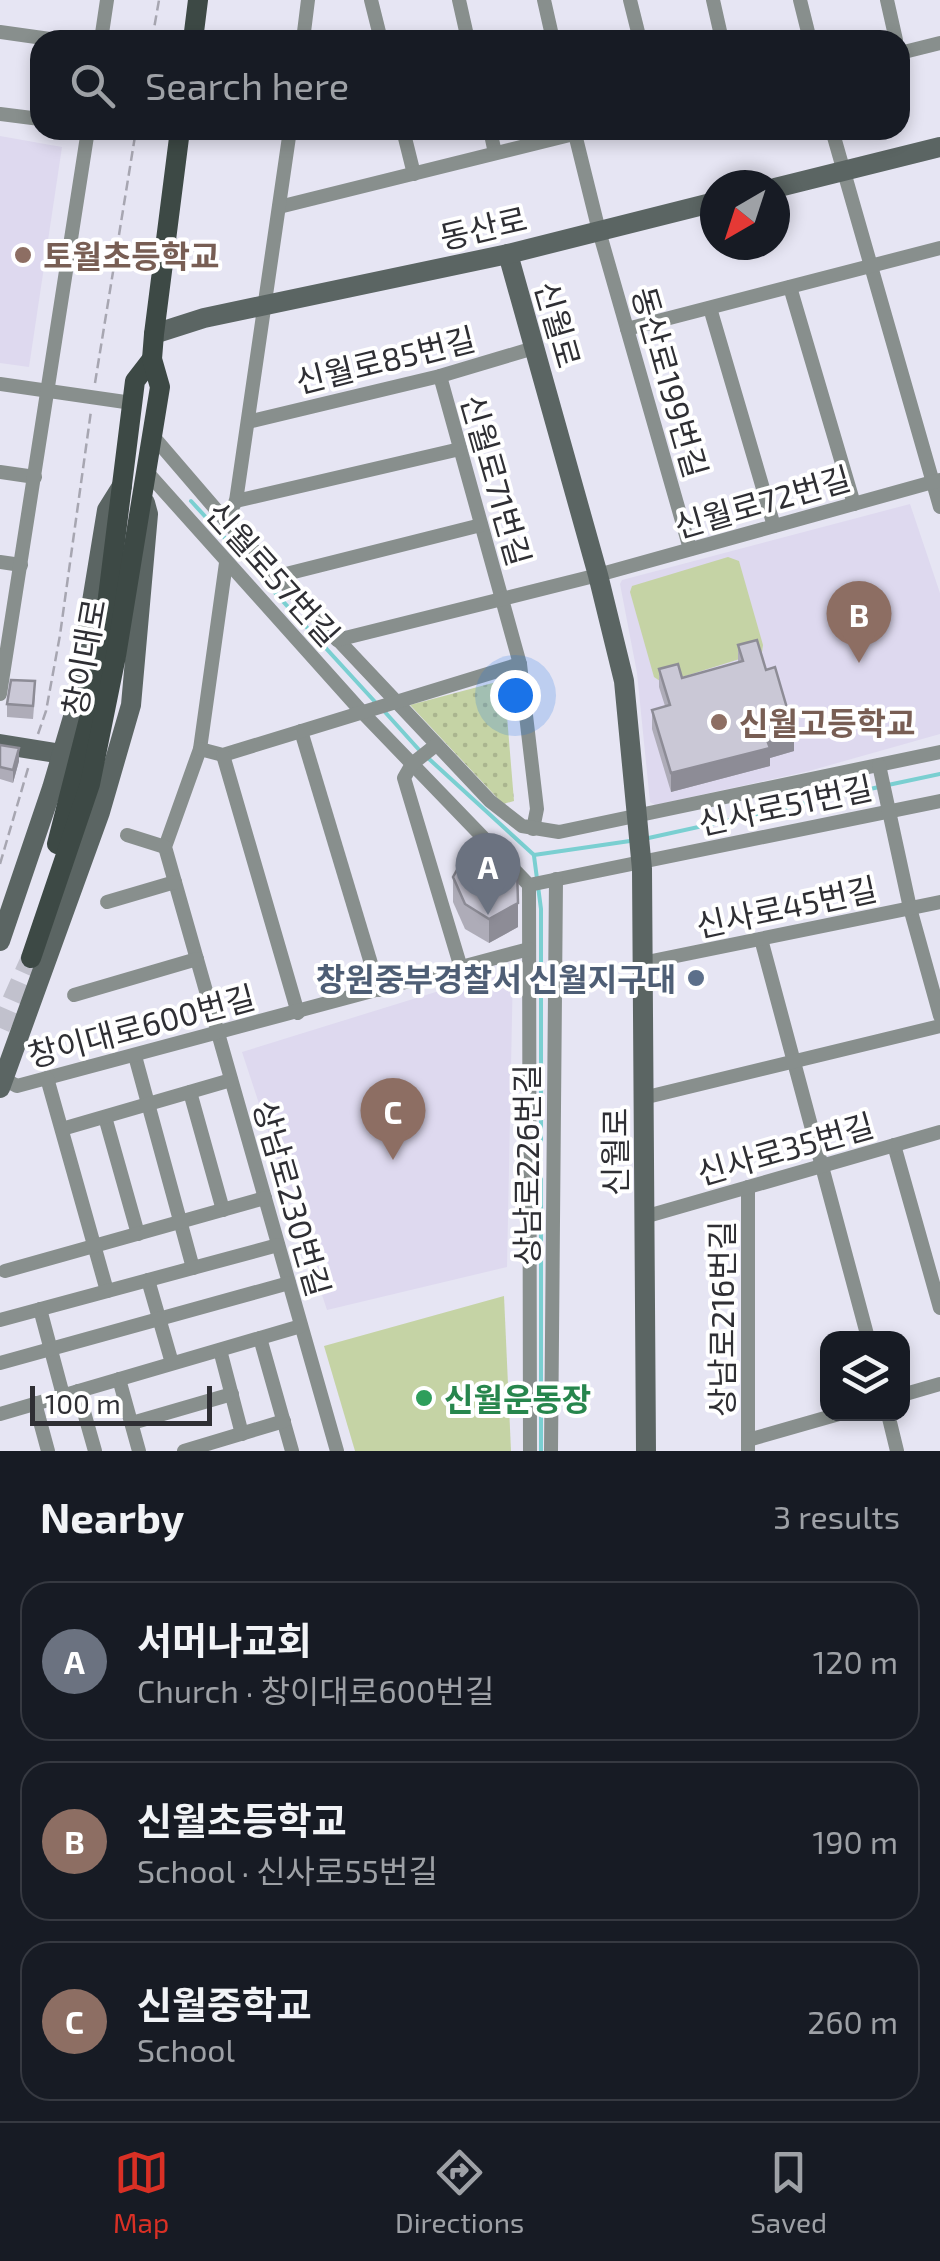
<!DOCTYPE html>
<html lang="en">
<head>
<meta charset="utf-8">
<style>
  :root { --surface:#171b24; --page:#242831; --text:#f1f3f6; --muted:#9ea1a6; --line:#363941; --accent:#d93025 }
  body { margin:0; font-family:"Exo 2","Noto Sans KR",sans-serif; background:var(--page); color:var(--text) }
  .controls { position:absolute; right:30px; bottom:30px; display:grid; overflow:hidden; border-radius:20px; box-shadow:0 5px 15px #0003 }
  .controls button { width:90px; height:90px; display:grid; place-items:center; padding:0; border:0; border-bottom:2px solid var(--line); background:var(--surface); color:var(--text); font:50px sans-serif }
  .compass { position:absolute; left:700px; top:170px; width:90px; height:90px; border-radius:50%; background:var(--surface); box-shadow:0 5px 15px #0003; rotate:219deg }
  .scale { position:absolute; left:30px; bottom:25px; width:182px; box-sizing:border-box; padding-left:10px; border:5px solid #2f2f34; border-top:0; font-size:28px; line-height:35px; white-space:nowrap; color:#2f2f34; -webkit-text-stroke:8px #fff; paint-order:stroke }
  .you { position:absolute; left:515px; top:695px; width:35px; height:35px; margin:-25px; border:8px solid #fff; border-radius:50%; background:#1a73e8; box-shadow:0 0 0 15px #1a73e833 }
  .badge { display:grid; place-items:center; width:65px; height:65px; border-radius:50%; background:var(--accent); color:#fff; font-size:32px; font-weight:700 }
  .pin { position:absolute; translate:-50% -82px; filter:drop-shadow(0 2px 5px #0008) }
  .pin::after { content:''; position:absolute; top:52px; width:35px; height:30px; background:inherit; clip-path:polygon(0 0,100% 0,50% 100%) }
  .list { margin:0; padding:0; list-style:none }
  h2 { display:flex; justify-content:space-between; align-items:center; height:130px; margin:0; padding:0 40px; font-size:42px }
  h2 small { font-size:32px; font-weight:400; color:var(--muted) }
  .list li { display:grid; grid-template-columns:65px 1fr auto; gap:30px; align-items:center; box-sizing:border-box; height:160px; margin:0 20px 20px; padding:0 20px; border:2px solid var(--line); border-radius:30px }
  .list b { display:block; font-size:38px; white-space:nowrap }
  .list p { margin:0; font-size:32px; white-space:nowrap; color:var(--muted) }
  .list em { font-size:32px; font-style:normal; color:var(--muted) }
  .icon { flex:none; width:55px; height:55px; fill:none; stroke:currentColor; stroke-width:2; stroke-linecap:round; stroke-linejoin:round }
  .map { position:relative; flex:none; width:940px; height:1451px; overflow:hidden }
  .search { position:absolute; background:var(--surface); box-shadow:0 5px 15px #0003; left:30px; right:30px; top:30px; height:110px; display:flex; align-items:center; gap:25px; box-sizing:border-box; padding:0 35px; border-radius:30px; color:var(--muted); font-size:38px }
  .sheet { height:670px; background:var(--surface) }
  nav { display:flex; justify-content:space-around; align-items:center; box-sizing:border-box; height:140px; border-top:2px solid var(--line); background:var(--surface); font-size:28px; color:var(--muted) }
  nav a { display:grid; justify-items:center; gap:5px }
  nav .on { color:var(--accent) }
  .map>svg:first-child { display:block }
  .education { fill:#ded9ef }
  .grass { fill:#c5d3a5 }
  .park { fill:url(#park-dots) }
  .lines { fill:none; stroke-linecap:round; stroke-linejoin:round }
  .stream { stroke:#7acfd1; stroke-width:4 }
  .primary-tunnel { stroke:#c1c1cd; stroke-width:20; stroke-dasharray:20 10; stroke-linecap:butt }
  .path { stroke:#a7a6b1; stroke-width:2.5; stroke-dasharray:10 5; stroke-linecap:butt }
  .street { stroke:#888f8d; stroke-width:14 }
  .secondary { stroke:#5b6563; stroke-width:20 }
  .primary { stroke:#3d4945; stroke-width:20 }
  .wall { fill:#aeacb8 }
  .shaded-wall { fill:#8d8c96 }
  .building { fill:#cac8d6; stroke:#8d8c96; stroke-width:2.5 }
  .education-dot { fill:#8d6e63; stroke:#fff; stroke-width:4 }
  .service-dot { fill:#5c6f8a; stroke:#fff; stroke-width:4 }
  .leisure-dot { fill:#2e9e5b; stroke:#fff; stroke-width:4 }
  .labels { text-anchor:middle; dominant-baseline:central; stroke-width:8; stroke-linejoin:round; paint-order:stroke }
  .street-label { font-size:32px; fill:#2f2f34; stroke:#fff }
  .education-label { font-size:32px; font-weight:bold; fill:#785e54; stroke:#fff; text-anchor:start }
  .service-label { font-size:32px; font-weight:bold; fill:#4e5e75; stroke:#fff; text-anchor:end }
  .leisure-label { font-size:32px; font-weight:bold; fill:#27864d; stroke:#fff; text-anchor:start }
</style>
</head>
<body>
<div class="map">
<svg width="940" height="1451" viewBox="0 0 940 1451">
  <defs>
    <pattern id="park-dots" width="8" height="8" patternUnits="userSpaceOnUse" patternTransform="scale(2.5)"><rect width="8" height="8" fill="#c5d3a5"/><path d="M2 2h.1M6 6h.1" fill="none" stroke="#aab58f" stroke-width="1.8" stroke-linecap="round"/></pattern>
  </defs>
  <rect width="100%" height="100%" fill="#e6e5f3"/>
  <!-- education -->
  <g class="education">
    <path d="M 0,136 L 62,147 L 29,367 L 0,363 Z"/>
    <path d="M 910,504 L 940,593 L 940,734 L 809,771 L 655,805 L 650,802 L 637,673 L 620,584 L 622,580 Z"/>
    <path d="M 513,968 L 507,1267 L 327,1310 L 242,1052 Z"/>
  </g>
  <!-- grass -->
  <g class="grass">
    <path d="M 728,557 L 739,561 L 763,645 L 762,652 L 663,683 L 654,677 L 630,592 L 632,586 Z"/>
    <path d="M 504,1296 L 511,1451 L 355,1451 L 324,1346 Z"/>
  </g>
  <!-- park -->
  <path class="park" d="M 504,680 L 514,801 L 503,804 L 410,705 Z"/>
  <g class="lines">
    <!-- stream -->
    <g class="stream">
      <path d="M 191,501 L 377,704"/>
      <path d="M 384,711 L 421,752"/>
      <path d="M 428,758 L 534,855 L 630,841"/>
      <path d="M 888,785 L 940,774"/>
      <path d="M 644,839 L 879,787"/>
      <path d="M 534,856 L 541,909 L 541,1451"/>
    </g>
    <!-- primary-tunnel -->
    <path class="primary-tunnel" d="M 0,1028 L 31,958"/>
    <!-- path -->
    <g class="path">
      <path d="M 152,40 L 159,0"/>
      <path d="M 95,383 L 136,130"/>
      <path d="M 38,734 L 46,711 L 60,635 L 91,411"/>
      <path d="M 0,864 L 29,765"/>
    </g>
    <!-- street -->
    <g class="street">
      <path d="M 371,0 L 381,40"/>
      <path d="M 459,0 L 468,40"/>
      <path d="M 544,0 L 553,40"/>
      <path d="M 630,0 L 640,40"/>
      <path d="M 713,0 L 722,40"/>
      <path d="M 800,0 L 810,40"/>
      <path d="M 887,0 L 896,40"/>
      <path d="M 0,32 L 57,40"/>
      <path d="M 101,40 L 107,0"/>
      <path d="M 303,40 L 308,0"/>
      <path d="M 900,53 L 940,43"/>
      <path d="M 0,114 L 40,119"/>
      <path d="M 403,130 L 414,174"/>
      <path d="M 490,130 L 495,153"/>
      <path d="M 574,130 L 599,231 L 690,549"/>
      <path d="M 832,130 L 940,507"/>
      <path d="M 279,207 L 590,130"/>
      <path d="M 790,287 L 854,504"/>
      <path d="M 710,308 L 774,526"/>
      <path d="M 627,329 L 940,248"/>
      <path d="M 440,376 L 520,664 L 537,809 L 533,829"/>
      <path d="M 0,384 L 132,403"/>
      <path d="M 248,422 L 440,376 L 534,348"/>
      <path d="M 152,435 L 225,520 L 490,801 L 522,826 L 559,832 L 940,752"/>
      <path d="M 146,471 L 361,711 L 529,885 L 940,801"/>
      <path d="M 0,472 L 35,477"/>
      <path d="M 236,501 L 460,449"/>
      <path d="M 225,520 L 236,501 L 290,130"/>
      <path d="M 0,562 L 21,565"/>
      <path d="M 226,563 L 200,749 L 165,847 L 337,1451"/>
      <path d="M 278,576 L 481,525"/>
      <path d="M 337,640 L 598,575 L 940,480"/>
      <path d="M 0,694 L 88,130"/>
      <path d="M 301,731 L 379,990"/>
      <path d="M 436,745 L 412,764 L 404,778 L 461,968"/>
      <path d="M 200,749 L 223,755 L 520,664"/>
      <path d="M 223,755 L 298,1013"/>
      <path d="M 879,765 L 910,908 L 940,1016"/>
      <path d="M 127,835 L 165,847"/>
      <path d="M 529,885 L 530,1451"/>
      <path d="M 107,902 L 175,882"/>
      <path d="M 761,939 L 868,1338"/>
      <path d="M 642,963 L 940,902"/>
      <path d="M 74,995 L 197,959"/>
      <path d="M 135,1056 L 193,1268"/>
      <path d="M 0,1077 L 17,1086 L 529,949"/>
      <path d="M 47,1078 L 107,1291"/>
      <path d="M 190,1092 L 223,1210"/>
      <path d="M 643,1098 L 940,1026"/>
      <path d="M 105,1117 L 138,1234"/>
      <path d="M 62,1129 L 231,1080"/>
      <path d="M 894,1145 L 940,1308"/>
      <path d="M 748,1187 L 748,1451"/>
      <path d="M 644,1217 L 940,1132"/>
      <path d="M 5,1271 L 265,1198"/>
      <path d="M 148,1280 L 172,1363"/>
      <path d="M 40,1309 L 63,1395"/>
      <path d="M 0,1320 L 278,1245"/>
      <path d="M 260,1338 L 292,1451"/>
      <path d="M 220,1350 L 242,1434"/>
      <path d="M 0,1363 L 289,1283"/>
      <path d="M 119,1379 L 139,1451"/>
      <path d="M 78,1391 L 95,1451"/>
      <path d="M 902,1395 L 940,1384"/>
      <path d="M 35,1403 L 48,1451"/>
      <path d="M 0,1414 L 301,1326"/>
      <path d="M 888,1414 L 897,1451"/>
      <path d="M 132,1423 L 232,1394"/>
      <path d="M 748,1440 L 839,1414"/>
      <path d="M 184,1451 L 284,1421"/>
      <path d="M 551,1451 L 556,879"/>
    </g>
    <!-- secondary -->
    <g class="secondary">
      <path d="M 775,188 L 940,147"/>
      <path d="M 508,254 L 598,575 L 624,681 L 642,869 L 646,1451"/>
      <path d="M 154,334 L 204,318 L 508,254 L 715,202"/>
      <path d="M 0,744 L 62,754"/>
      <path d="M 0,941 L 52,788 L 73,717 L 107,510 L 122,486"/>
      <path d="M 0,1088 L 100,812 L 131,705 L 148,514 L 145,503"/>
    </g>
    <!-- primary -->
    <g class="primary">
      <path d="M 193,40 L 198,0"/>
      <path d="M 57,844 L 89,719 L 101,653 L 135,381 L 152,359"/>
      <path d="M 31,958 L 90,784 L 116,656 L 160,387 L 152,359 L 154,334 L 180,130"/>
    </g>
  </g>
  <!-- wall -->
  <g class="wall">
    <path d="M 738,645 L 766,670 L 794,751 L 770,758 L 770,766 L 671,792 L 652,729 L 652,710 L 665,706 L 659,687 L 659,669 L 682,678 L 738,662 Z"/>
    <path d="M 35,694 L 33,719 L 7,717 L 7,704 Z"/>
    <path d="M 0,745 L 19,761 L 13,783 L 0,779 Z"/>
    <path d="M 453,877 L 518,927 L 489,943 L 465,929 L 453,902 Z"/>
  </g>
  <!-- shaded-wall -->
  <g class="shaded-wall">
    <path d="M 794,732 L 794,751 L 770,758 L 770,766 L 671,792 L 671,773 Z"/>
    <path d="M 19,748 L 19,761 L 13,783 L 13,770 Z"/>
    <path d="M 518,903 L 518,927 L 489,943 L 489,919 Z"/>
  </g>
  <!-- building -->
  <g class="building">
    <path d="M 757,640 L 766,670 L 775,667 L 794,732 L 767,740 L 770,748 L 671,773 L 652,710 L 670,705 L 659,669 L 678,664 L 682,678 L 743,661 L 738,645 Z"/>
    <path d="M 11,680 L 35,681 L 33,706 L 7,704 Z"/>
    <path d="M 0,745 L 19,748 L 13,770 L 0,767 Z"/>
    <path d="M 493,847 L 517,866 L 518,903 L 489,919 L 465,904 L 453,877 L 466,854 Z"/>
  </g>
  <!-- markers -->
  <g class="education-dot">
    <circle cx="23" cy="255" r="10"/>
    <circle cx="719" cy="722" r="10"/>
  </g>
  <circle class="service-dot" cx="696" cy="978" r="10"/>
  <circle class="leisure-dot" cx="424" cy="1398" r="10"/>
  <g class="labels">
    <!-- street labels -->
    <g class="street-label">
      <text transform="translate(483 227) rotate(-13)">동산로</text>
      <text transform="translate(559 324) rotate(74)">신월로</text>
      <text transform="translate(385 359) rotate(-14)">신월로85번길</text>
      <text transform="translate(671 382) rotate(74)">동산로199번길</text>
      <text transform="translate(497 480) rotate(74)">신월로71번길</text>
      <text transform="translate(762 501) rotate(-16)">신월로72번길</text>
      <text transform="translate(274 573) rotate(48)">신월로57번길</text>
      <text transform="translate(83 657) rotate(-80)">창이대로</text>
      <text transform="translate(785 804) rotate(-12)">신사로51번길</text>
      <text transform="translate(786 906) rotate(-12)">신사로45번길</text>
      <text transform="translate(141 1025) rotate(-15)">창이대로600번길</text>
      <text transform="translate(785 1148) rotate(-16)">신사로35번길</text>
      <text transform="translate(614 1152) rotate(-90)">신월로</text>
      <text transform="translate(526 1165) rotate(-90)">상남로226번길</text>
      <text transform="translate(293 1198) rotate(74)">상남로230번길</text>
      <text transform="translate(721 1319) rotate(-90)">상남로216번길</text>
    </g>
    <!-- education labels -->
    <g class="education-label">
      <text x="43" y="255">토월초등학교</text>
      <text x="739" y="722">신월고등학교</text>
    </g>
    <!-- service labels -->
    <g class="service-label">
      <text x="676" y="978">창원중부경찰서 신월지구대</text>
    </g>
    <!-- leisure labels -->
    <g class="leisure-label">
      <text x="444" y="1398">신월운동장</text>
    </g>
  </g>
</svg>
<div class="controls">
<button><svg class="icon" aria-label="layers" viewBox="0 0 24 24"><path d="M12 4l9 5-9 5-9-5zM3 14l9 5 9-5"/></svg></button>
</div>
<svg class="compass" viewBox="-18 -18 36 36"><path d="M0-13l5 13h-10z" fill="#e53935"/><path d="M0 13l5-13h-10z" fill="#9ea1a6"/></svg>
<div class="scale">100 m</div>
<div class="you"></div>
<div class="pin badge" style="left:488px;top:915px;background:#6b7280">A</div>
<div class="pin badge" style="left:859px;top:663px;background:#8d6e63">B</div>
<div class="pin badge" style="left:393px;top:1160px;background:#8d6e63">C</div>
<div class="search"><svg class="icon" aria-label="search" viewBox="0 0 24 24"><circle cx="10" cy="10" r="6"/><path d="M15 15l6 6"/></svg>Search here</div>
</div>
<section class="sheet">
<h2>Nearby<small>3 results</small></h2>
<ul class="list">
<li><span class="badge" style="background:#6b7280">A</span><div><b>서머나교회</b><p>Church · 창이대로600번길</p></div><em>120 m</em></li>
<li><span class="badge" style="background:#8d6e63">B</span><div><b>신월초등학교</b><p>School · 신사로55번길</p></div><em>190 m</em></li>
<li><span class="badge" style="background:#8d6e63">C</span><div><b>신월중학교</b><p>School</p></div><em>260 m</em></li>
</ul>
</section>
<nav>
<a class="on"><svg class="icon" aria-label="map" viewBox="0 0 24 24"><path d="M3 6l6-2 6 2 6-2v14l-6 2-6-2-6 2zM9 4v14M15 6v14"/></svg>Map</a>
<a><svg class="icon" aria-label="directions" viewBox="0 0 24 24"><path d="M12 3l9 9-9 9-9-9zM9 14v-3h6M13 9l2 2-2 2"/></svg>Directions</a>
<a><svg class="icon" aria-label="saved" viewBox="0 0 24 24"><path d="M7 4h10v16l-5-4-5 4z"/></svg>Saved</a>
</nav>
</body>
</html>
